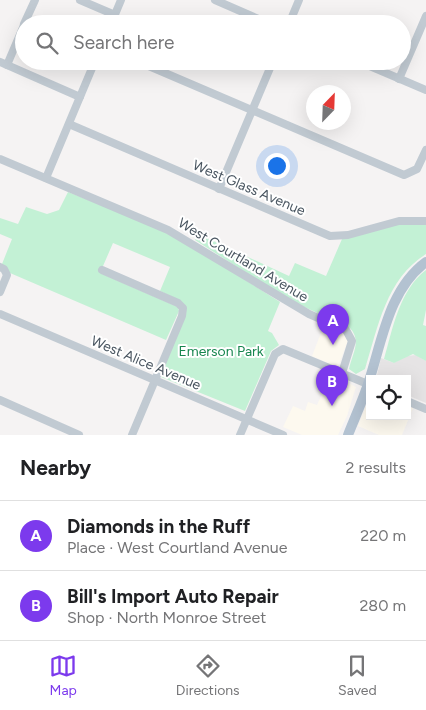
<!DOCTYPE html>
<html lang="en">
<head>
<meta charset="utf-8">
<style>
  :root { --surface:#fff; --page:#f6f6f6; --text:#202124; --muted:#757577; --line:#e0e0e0; --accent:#7c3aed }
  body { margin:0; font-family:Figtree,sans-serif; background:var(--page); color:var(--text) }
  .controls { position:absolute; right:15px; bottom:15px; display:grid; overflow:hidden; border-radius:0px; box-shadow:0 5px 20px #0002 }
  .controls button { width:45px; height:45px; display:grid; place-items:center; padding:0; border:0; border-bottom:1px solid var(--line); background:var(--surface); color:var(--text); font:25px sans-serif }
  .compass { position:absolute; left:306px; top:85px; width:45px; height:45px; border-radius:50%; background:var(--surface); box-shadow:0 5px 20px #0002; rotate:23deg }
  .you { position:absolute; left:276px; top:165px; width:18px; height:18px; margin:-12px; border:4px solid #fff; border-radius:50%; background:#1a73e8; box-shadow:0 0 0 8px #1a73e833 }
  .badge { display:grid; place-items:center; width:32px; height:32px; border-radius:50%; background:var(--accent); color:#fff; font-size:16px; font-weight:700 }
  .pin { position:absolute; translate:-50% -41px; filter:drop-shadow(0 1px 2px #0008) }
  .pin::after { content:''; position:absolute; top:26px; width:18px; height:15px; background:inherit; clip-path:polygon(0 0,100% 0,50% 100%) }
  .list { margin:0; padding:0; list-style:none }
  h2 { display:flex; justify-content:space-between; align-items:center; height:65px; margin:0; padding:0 20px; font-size:21px }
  h2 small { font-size:16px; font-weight:400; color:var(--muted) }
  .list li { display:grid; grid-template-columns:32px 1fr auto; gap:15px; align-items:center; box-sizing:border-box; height:70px; padding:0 20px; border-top:1px solid var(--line) }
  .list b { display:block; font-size:19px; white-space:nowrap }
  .list p { margin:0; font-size:16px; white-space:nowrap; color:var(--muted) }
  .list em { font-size:16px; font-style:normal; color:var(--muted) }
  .icon { flex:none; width:28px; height:28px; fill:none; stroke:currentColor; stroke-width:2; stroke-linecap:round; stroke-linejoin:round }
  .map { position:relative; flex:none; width:426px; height:435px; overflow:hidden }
  .search { position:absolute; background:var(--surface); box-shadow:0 5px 20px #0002; left:15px; right:15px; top:15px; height:55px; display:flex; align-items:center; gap:12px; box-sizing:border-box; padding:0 18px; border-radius:28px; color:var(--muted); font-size:19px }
  .sheet { height:205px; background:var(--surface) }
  nav { display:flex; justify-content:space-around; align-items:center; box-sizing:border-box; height:70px; border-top:1px solid var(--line); background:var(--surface); font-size:14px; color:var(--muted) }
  nav a { display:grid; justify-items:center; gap:2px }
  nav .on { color:var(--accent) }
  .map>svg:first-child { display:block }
  .commercial { fill:#fdf9ef }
  .education { fill:#e6e4e5 }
  .green { fill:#c3f1d5 }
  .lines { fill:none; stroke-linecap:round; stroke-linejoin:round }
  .minor { stroke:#c1cad2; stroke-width:8 }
  .major { stroke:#b3c2d1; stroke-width:10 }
  .labels { text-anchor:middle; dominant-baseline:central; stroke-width:4; stroke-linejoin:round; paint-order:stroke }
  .street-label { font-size:14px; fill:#4a5661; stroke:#fff }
  .park-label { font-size:14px; fill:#17864f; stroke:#fff }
</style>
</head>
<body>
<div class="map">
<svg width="426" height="435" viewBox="0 0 426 435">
  <rect width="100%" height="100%" fill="#f5f3f3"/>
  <!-- commercial -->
  <g class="commercial">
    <path d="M 324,325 L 344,333 L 348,340 L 338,367 L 312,356 Z"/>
    <path d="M 331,373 L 356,387 L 347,416 L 338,435 L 302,435 L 283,427 L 293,406 L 305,411 L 308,402 L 317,405 Z"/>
    <path d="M 370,396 L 370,416 L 407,416 L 407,405 L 413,408 L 402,435 L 379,435 L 358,426 Z"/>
  </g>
  <!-- education -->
  <path class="education" d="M 416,355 L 426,361 L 426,403 L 407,395 L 407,379 L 376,379 L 381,358 L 394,363 L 406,356 Z"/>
  <!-- green -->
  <g class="green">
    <path d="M 68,192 L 169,232 L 280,302 L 268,331 L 272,333 L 279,345 L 271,351 L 245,411 L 161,377 L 185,305 L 179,300 L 160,291 L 170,267 L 113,243 L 100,273 L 178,307 L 179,311 L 166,340 L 10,273 L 2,264 L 12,239 L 0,234 L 0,218 L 18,224 L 26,207 L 47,214 L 59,210 Z"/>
    <path d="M 393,224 L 426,224 L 426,254 C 386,279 378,327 365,369 L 356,374 L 349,369 C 352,354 362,341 350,328 L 287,299 L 195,240 L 198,234 L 289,276 L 295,263 L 326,276 L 342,239 Z"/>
    <path d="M 426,270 L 426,310 L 423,325 L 426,326 L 426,361 L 413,354 L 394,363 L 384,359 C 393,328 399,291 426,270 Z"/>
  </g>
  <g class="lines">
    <!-- minor -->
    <g class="minor">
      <path d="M 80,0 L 115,15"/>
      <path d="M 215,0 L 270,24"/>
      <path d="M 24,24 L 35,0"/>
      <path d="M 111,24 L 121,0"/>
      <path d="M 289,24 L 299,0"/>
      <path d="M 137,61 L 404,175 L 417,169 L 426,150"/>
      <path d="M 358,61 L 426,90"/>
      <path d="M 0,62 L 80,97"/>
      <path d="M 7,65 L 24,25"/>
      <path d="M 399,79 L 426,16"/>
      <path d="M 69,124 L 330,236 L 348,235 L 399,221 L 426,221"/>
      <path d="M 0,159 L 168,230 L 309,314 L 346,330 L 352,341 L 342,373"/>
      <path d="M 46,178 L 95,61"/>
      <path d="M 219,189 L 273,61"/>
      <path d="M 0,267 L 4,269 L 7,275 L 0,292"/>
      <path d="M 102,270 L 178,303 L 183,308 L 182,316 L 132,435"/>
      <path d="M 0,314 L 283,435"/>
      <path d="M 0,400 L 79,435"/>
      <path d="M 407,401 L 426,409"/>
      <path d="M 240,435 L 275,354 L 283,349 L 370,385"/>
    </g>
    <!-- major -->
    <path class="major" d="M 348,435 C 355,417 363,400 369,381 C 382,341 389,289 426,262"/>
  </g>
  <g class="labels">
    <!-- street labels -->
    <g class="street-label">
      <text transform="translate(249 188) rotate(23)">West Glass Avenue</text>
      <text transform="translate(243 260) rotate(31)">West Courtland Avenue</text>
      <text transform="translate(146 363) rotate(23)">West Alice Avenue</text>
    </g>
    <!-- park labels -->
    <g class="park-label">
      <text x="221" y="351">Emerson Park</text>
    </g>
  </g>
</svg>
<div class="controls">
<button><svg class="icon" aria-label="locate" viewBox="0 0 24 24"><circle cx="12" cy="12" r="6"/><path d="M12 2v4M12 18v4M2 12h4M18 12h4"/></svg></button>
</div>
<svg class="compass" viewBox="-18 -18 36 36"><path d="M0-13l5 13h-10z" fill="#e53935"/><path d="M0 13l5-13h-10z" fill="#757577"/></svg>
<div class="you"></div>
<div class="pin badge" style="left:333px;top:345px">A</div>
<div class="pin badge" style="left:332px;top:406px">B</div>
<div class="search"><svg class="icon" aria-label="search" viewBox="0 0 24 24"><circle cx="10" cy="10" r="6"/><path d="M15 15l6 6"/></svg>Search here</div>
</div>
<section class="sheet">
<h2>Nearby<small>2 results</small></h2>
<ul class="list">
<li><span class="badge">A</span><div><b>Diamonds in the Ruff</b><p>Place · West Courtland Avenue</p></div><em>220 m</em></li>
<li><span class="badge">B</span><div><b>Bill's Import Auto Repair</b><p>Shop · North Monroe Street</p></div><em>280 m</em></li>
</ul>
</section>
<nav>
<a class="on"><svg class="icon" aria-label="map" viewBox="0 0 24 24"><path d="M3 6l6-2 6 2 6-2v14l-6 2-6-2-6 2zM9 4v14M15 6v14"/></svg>Map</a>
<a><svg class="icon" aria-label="directions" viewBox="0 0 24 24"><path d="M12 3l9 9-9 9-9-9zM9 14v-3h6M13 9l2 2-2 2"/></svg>Directions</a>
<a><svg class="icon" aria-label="saved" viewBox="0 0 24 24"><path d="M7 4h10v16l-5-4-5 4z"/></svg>Saved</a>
</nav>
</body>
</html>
